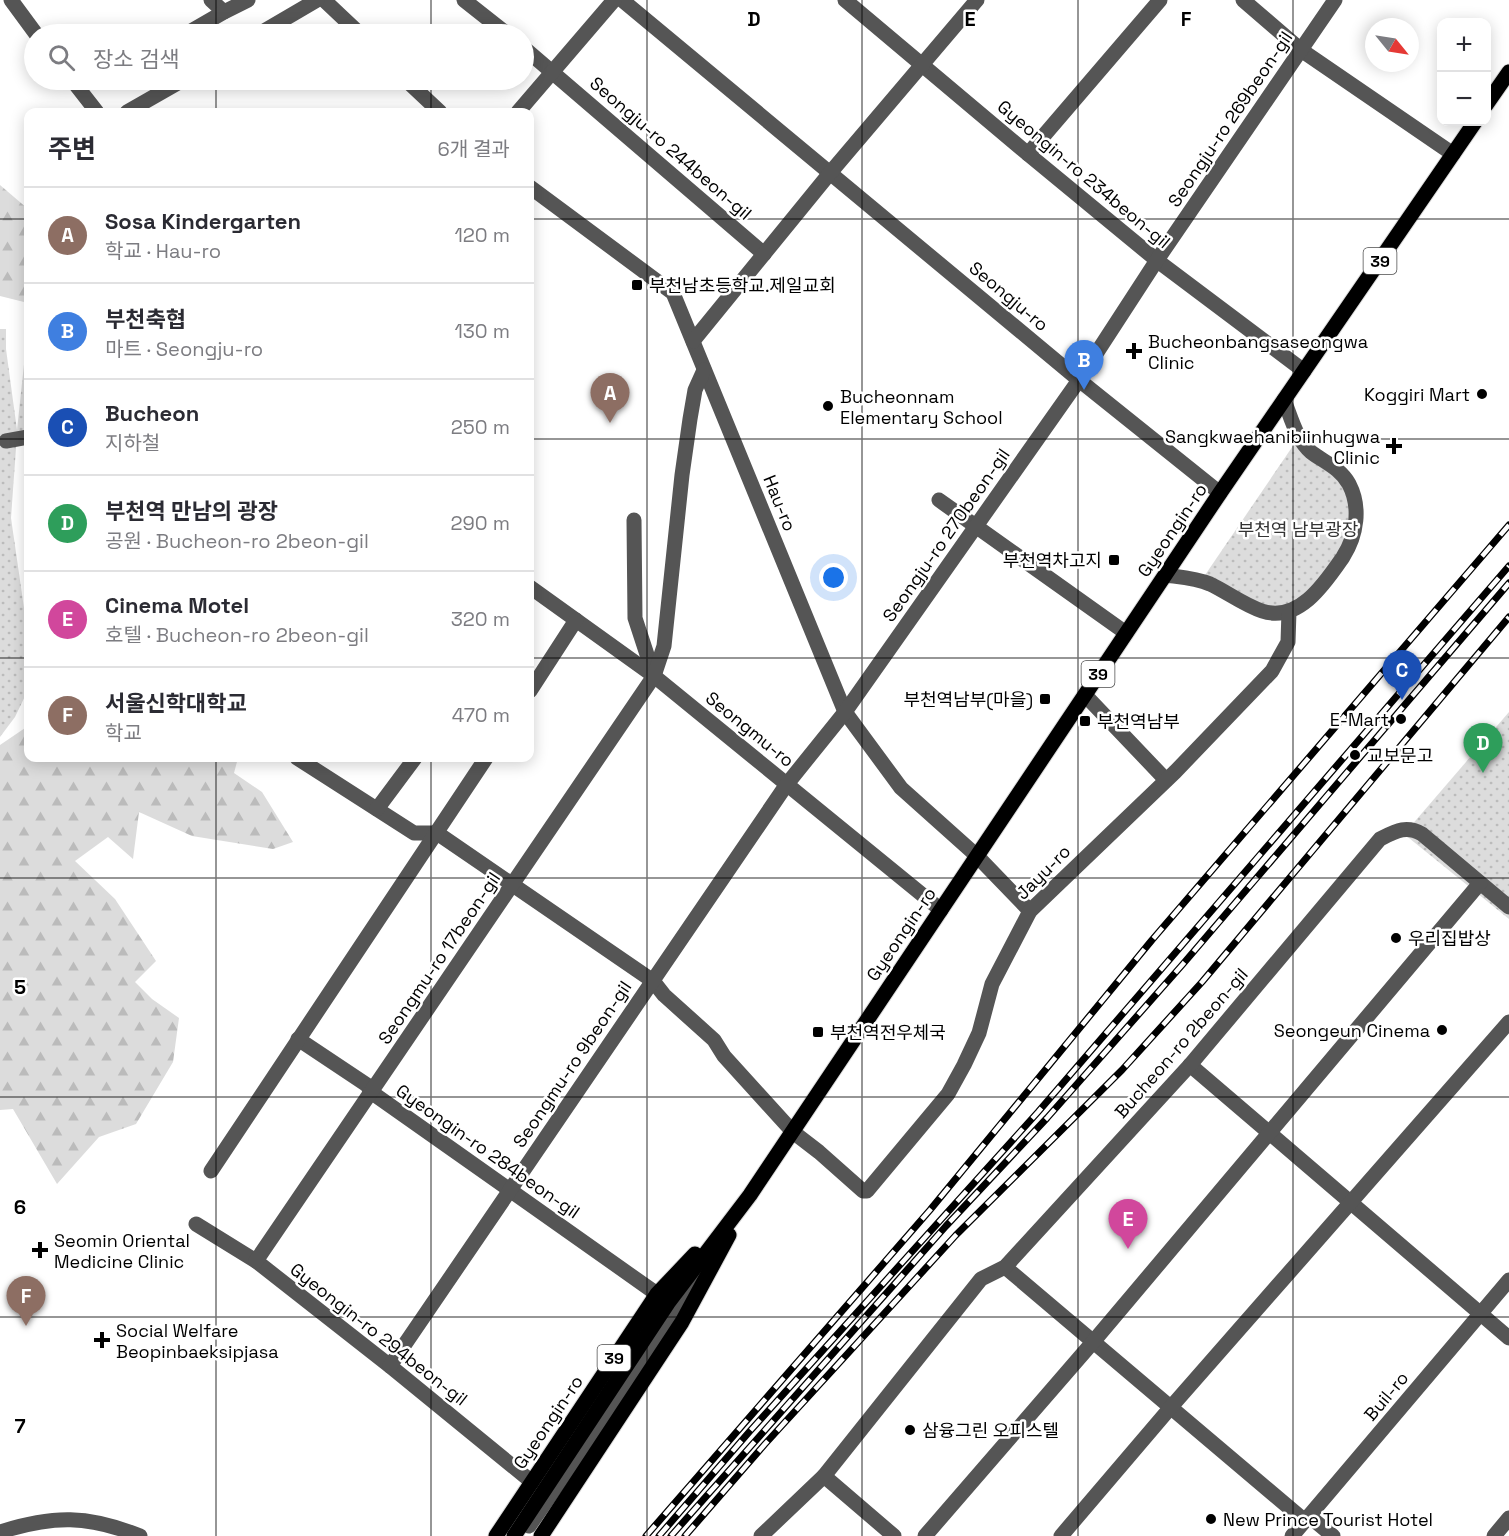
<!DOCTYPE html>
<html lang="ko">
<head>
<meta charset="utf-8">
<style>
  :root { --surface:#fff; --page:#f7f7f7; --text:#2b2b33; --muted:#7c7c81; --line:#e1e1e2; --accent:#000 }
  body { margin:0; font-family:"Space Grotesk","Noto Sans KR",sans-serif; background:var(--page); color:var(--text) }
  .controls { position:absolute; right:18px; top:18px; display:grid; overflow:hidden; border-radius:12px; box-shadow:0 3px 15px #0003 }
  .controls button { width:54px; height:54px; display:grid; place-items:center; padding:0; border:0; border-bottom:2px solid var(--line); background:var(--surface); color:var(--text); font:30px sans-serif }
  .compass { position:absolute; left:1365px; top:18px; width:54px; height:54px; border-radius:50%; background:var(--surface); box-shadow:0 3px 15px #0003; rotate:120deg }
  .you { position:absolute; left:834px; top:578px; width:21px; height:21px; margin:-15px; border:4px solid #fff; border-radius:50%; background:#1a73e8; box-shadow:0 0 0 9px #1a73e833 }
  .badge { display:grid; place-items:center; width:39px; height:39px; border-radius:50%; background:var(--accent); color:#fff; font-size:20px; font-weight:700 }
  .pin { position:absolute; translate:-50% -50px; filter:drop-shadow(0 2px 3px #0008) }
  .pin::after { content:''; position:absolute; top:32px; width:21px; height:18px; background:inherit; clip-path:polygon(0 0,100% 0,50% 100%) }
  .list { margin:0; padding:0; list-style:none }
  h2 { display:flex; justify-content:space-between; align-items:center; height:78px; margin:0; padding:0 24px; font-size:26px }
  h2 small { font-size:20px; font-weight:400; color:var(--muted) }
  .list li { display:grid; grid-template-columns:39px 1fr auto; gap:18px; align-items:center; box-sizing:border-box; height:96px; padding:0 24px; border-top:2px solid var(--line) }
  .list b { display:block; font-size:22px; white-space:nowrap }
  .list p { margin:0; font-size:20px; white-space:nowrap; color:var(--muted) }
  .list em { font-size:20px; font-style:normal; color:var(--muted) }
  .icon { flex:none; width:33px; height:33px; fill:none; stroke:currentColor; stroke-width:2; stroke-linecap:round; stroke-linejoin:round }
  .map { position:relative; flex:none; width:1509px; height:1536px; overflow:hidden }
  .search { position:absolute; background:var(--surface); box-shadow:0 3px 15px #0003; left:24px; top:24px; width:510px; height:66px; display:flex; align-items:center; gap:15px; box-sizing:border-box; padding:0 21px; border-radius:33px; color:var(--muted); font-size:22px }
  .panel { position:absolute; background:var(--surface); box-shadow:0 3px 15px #0003; left:24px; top:108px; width:510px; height:654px; border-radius:12px }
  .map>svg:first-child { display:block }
  .forest { fill:url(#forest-firs) }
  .park { fill:url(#park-dots) }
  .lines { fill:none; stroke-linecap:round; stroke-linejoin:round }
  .major-casing { stroke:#dbdbdb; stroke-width:17 }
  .minor { stroke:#555; stroke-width:15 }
  .major { stroke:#000; stroke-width:15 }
  .rail-casing { stroke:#000; stroke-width:7 }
  .rail { stroke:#fff; stroke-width:4.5; stroke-dasharray:14; stroke-linecap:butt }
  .grid { fill:none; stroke:#000; stroke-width:1.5; stroke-opacity:0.55 }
  .poi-dot { fill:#000; stroke:#fff; stroke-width:2 }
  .labels { text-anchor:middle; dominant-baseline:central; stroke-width:5; stroke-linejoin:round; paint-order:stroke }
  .shield { fill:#fff; stroke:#4c4c4c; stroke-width:1.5 }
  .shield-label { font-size:16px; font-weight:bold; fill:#000 }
  .street-label { font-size:18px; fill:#000; stroke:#fff }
  .poi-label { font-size:18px; fill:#000; stroke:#fff; text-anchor:start }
  .park-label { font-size:18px; fill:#333; stroke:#fff }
  .grid-label { font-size:20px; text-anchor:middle; font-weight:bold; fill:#000; stroke:#fff; stroke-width:5; stroke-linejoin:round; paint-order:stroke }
</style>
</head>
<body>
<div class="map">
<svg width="1509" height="1536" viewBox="0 0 1509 1536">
  <defs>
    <pattern id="forest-firs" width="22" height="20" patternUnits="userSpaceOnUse" patternTransform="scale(1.5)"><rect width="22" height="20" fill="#dcdcdc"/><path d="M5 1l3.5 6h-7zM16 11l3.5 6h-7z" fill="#bbb"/></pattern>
    <pattern id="park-dots" width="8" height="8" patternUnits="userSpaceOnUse" patternTransform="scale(1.5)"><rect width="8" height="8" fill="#dcdcdc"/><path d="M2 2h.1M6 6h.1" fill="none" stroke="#bbb" stroke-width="1.8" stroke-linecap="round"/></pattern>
  </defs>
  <rect width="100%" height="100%" fill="#fff"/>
  <!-- forest -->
  <g class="forest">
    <path d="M 0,185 L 28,209 L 28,303 L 0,296 Z"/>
    <path d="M 28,726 L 28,758 L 238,758 L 234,773 L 262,792 L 293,842 L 273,849 L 192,836 L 139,812 L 133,859 L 108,837 L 75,861 L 115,899 L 156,961 L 135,982 L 152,999 L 179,1018 L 173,1062 L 136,1124 L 99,1137 L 57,1184 L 13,1109 L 0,1110 L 0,745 Z"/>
  </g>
  <!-- park -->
  <g class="park">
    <path d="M 28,327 L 28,435 L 17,434 L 11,518 L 24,608 L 28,608 L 28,690 L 15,717 L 0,737 L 0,329 L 6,329 L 6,349 L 17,430 Z"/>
    <path d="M 1299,437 L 1348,482 L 1356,522 L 1326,578 L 1284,612 L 1201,581 Z"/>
    <path d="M 1509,712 L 1509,919 L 1404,834 Z"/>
  </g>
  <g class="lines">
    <!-- major casing -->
    <g class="major-casing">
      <g id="major">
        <path d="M 1486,105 L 1509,72"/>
        <path d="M 496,1536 L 657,1294 L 695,1254"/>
        <path d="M 514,1536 L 668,1303 L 750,1195 L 1220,493 L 1475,122"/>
        <path d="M 541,1536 L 682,1322 L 729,1235"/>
      </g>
    </g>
    <!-- minor -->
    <g class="minor">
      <path d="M 11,0 L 36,34"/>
      <path d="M 211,0 L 224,12"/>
      <path d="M 324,0 L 360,34"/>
      <path d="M 464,0 L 507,34"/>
      <path d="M 622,0 L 1079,380 L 1220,493"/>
      <path d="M 845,0 L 1028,154 L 1159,262 L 1304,371"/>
      <path d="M 1243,0 L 1301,50 L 1453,154"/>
      <path d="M 186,34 L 224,12 L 248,0"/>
      <path d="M 259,34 L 317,0"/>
      <path d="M 524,48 L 764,254"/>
      <path d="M 72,80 L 97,112"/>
      <path d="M 406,80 L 440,112"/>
      <path d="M 127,112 L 183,80"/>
      <path d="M 518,112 L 614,0"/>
      <path d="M 1028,154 L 1160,0"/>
      <path d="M 530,187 L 673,293 L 845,712 L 901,788 L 977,856 L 1030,911"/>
      <path d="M 693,341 L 830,173 L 977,0"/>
      <path d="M 6,441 L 28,437"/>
      <path d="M 939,500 L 1126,633"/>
      <path d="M 634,520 L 635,618 L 654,676"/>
      <path d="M 1165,575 C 1179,577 1196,578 1210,584 C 1227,592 1244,605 1262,611 C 1299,623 1325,583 1343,557 C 1357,535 1361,507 1349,484 C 1340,468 1324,462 1311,452 C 1296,439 1291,417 1284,400"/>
      <path d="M 530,587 L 654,676 L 941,910"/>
      <path d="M 530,691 L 576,620"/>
      <path d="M 1085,695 L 1166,780"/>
      <path d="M 297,758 L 414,833 L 437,833 L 653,981 L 664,995 L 714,1040 L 724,1056 L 793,1132 L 819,1152 L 863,1191 L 867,1191 L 948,1094 L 964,1065 L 979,1033 L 992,984 L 1030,911 L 1175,772 L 1272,671 L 1288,642 L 1289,611"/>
      <path d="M 377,809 L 415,758"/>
      <path d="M 298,1039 L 367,1085 L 371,1092 L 657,1294"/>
      <path d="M 1190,1065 L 1509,1338"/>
      <path d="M 211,1171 L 486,758"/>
      <path d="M 196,1224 L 256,1261 L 390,1366 L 532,1482"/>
      <path d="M 256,1261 L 654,676 L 664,646 L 682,475 L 690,419 L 695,390 L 704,370"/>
      <path d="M 1005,1267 L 1305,1521"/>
      <path d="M 390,1366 L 787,784 L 845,712 L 1079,380 L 1157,260 L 1335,0"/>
      <path d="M 824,1476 L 894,1536"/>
      <path d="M 1309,1516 L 1333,1536"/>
      <path d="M 529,1526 L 671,1320 L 706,1265"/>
      <path d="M 0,1532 C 53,1515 88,1515 140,1536"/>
      <path d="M 761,1536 L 824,1476 L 981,1279 L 1005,1267 L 1190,1065 L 1380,839 C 1396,831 1406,825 1422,834 L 1509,907"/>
      <path d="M 925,1536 L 1093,1342 L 1480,883"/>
      <path d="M 1061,1536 L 1171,1407 L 1509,1022"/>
      <path d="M 1292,1536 L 1509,1280"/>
      <path d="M 1494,1536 L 1509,1518"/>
    </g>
    <!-- major -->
    <use href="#major" class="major"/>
    <!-- rail casing -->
    <g class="rail-casing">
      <g id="rail">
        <path d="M 646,1536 L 930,1210 L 1152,940 L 1509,525"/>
        <path d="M 659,1536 L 750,1431 L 1038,1112 L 1509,566"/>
        <path d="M 671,1536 L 946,1226 L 1047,1118 L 1183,964 L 1509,583"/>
        <path d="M 685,1536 L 765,1444 L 956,1235 L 1122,1070 L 1202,982 L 1509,617"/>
      </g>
    </g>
    <!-- rail -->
    <use href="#rail" class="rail"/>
  </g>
  <!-- grid -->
  <path class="grid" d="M 216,0 L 216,34M 431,0 L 431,34M 647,0 L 647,1536M 862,0 L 862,1536M 1078,0 L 1078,1536M 1293,0 L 1293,1536M 216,80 L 216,112M 431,80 L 431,112M 0,219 L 28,219M 530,219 L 1509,219M 0,439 L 28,439M 530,439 L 1509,439M 0,658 L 28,658M 530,658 L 1509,658M 216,758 L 216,1536M 431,758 L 431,1536M 0,878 L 1509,878M 0,1097 L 1509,1097M 0,1317 L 1509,1317"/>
  <!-- markers -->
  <g class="poi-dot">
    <rect x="631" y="279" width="12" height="12" rx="3"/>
    <path d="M1131 342h6v6h6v6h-6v6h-6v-6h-6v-6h6z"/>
    <circle cx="1482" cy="394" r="6"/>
    <circle cx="828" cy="406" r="6"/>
    <path d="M1391 437h6v6h6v6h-6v6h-6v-6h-6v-6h6z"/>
    <rect x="1108" y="554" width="12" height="12" rx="3"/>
    <rect x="1039" y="693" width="12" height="12" rx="3"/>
    <circle cx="1401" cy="719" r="6"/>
    <rect x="1079" y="715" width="12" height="12" rx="3"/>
    <circle cx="1355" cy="755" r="6"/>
    <circle cx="1396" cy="938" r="6"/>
    <circle cx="1442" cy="1030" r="6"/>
    <rect x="812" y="1026" width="12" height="12" rx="3"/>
    <path d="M37 1241h6v6h6v6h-6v6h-6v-6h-6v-6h6z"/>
    <path d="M99 1331h6v6h6v6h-6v6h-6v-6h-6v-6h6z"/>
    <circle cx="910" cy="1430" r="6"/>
    <circle cx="1211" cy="1519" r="6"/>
  </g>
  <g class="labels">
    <!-- shield labels -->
    <g class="shield">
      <rect x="1363.5" y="248" width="33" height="26" rx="4.5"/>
      <rect x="1081.5" y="661" width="33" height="26" rx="4.5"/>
      <rect x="597.5" y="1345" width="33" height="26" rx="4.5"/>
    </g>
    <g class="shield-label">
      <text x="1380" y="261">39</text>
      <text x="1098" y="674">39</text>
      <text x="614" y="1358">39</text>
    </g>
    <!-- street labels -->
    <g class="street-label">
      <text transform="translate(1230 119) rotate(-56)">Seongju-ro 269beon-gil</text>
      <text transform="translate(671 148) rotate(41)">Seongju-ro 244beon-gil</text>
      <text transform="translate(1084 174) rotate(40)">Gyeongin-ro 234beon-gil</text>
      <text transform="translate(1009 296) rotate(40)">Seongju-ro</text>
      <text transform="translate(780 503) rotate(68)">Hau-ro</text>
      <text transform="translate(1172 530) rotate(-56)">Gyeongin-ro</text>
      <text transform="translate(946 535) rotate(-55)">Seongju-ro 270beon-gil</text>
      <text transform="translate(750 729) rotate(39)">Seongmu-ro</text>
      <text transform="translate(1043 872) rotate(-45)">Jayu-ro</text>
      <text transform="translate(901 934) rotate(-56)">Gyeongin-ro</text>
      <text transform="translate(439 958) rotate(-56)">Seongmu-ro 17beon-gil</text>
      <text transform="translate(1181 1043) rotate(-49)">Bucheon-ro 2beon-gil</text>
      <text transform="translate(572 1064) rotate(-56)">Seongmu-ro 9beon-gil</text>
      <text transform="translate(488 1151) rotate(35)">Gyeongin-ro 284beon-gil</text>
      <text transform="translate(379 1334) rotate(38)">Gyeongin-ro 294beon-gil</text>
      <text transform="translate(1386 1396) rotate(-50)">Buil-ro</text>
      <text transform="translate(548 1422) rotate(-56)">Gyeongin-ro</text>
    </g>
    <!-- poi labels -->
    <g class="poi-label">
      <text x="649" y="285">부천남초등학교.제일교회</text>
      <text x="1148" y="341">Bucheonbangsaseongwa<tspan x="1148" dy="21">Clinic</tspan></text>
      <text x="1470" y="394" text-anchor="end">Koggiri Mart</text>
      <text x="840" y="396">Bucheonnam<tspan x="840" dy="21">Elementary School</tspan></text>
      <text x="1380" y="436" text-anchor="end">Sangkwaehanibiinhugwa<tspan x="1380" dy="21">Clinic</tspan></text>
      <text x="1102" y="560" text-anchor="end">부천역차고지</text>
      <text x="1033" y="699" text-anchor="end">부천역남부(마을)</text>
      <text x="1389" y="719" text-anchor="end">E-Mart</text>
      <text x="1097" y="721">부천역남부</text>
      <text x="1367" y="755">교보문고</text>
      <text x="1408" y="938">우리집밥상</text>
      <text x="1430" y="1030" text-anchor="end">Seongeun Cinema</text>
      <text x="830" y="1032">부천역전우체국</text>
      <text x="54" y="1240">Seomin Oriental<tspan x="54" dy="21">Medicine Clinic</tspan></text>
      <text x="116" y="1330">Social Welfare<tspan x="116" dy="21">Beopinbaeksipjasa</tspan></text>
      <text x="922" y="1430">삼융그린 오피스텔</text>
      <text x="1223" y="1519">New Prince Tourist Hotel</text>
    </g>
    <!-- park labels -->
    <g class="park-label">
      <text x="1298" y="529">부천역 남부광장</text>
    </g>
  </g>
  <g class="grid-label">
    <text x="754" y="26">D</text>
    <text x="970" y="26">E</text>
    <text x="1186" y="26">F</text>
    <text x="20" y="994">5</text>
    <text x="20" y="1214">6</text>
    <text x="20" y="1433">7</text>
  </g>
</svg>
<div class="controls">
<button>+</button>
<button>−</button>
</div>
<svg class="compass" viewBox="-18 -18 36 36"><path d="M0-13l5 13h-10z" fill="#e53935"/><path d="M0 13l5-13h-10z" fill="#7c7c81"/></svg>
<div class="you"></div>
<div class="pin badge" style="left:610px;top:423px;background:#8d6e63">A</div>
<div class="pin badge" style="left:1084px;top:390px;background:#3f7fe0">B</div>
<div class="pin badge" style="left:1402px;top:700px;background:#1a4fb4">C</div>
<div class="pin badge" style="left:1483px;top:773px;background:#2e9e5b">D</div>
<div class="pin badge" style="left:1128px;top:1249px;background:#d1479c">E</div>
<div class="pin badge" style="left:26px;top:1326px;background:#8d6e63">F</div>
<div class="search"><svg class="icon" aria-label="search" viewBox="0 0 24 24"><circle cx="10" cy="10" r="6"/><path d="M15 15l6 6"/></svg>장소 검색</div>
<section class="panel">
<h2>주변<small>6개 결과</small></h2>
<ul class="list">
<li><span class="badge" style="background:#8d6e63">A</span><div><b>Sosa Kindergarten</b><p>학교 · Hau-ro</p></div><em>120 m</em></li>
<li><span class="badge" style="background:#3f7fe0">B</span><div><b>부천축협</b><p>마트 · Seongju-ro</p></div><em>130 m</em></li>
<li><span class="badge" style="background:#1a4fb4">C</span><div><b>Bucheon</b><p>지하철</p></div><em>250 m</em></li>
<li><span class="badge" style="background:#2e9e5b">D</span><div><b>부천역 만남의 광장</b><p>공원 · Bucheon-ro 2beon-gil</p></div><em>290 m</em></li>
<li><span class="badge" style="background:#d1479c">E</span><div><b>Cinema Motel</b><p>호텔 · Bucheon-ro 2beon-gil</p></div><em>320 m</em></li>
<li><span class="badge" style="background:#8d6e63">F</span><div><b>서울신학대학교</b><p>학교</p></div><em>470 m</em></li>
</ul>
</section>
</div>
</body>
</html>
